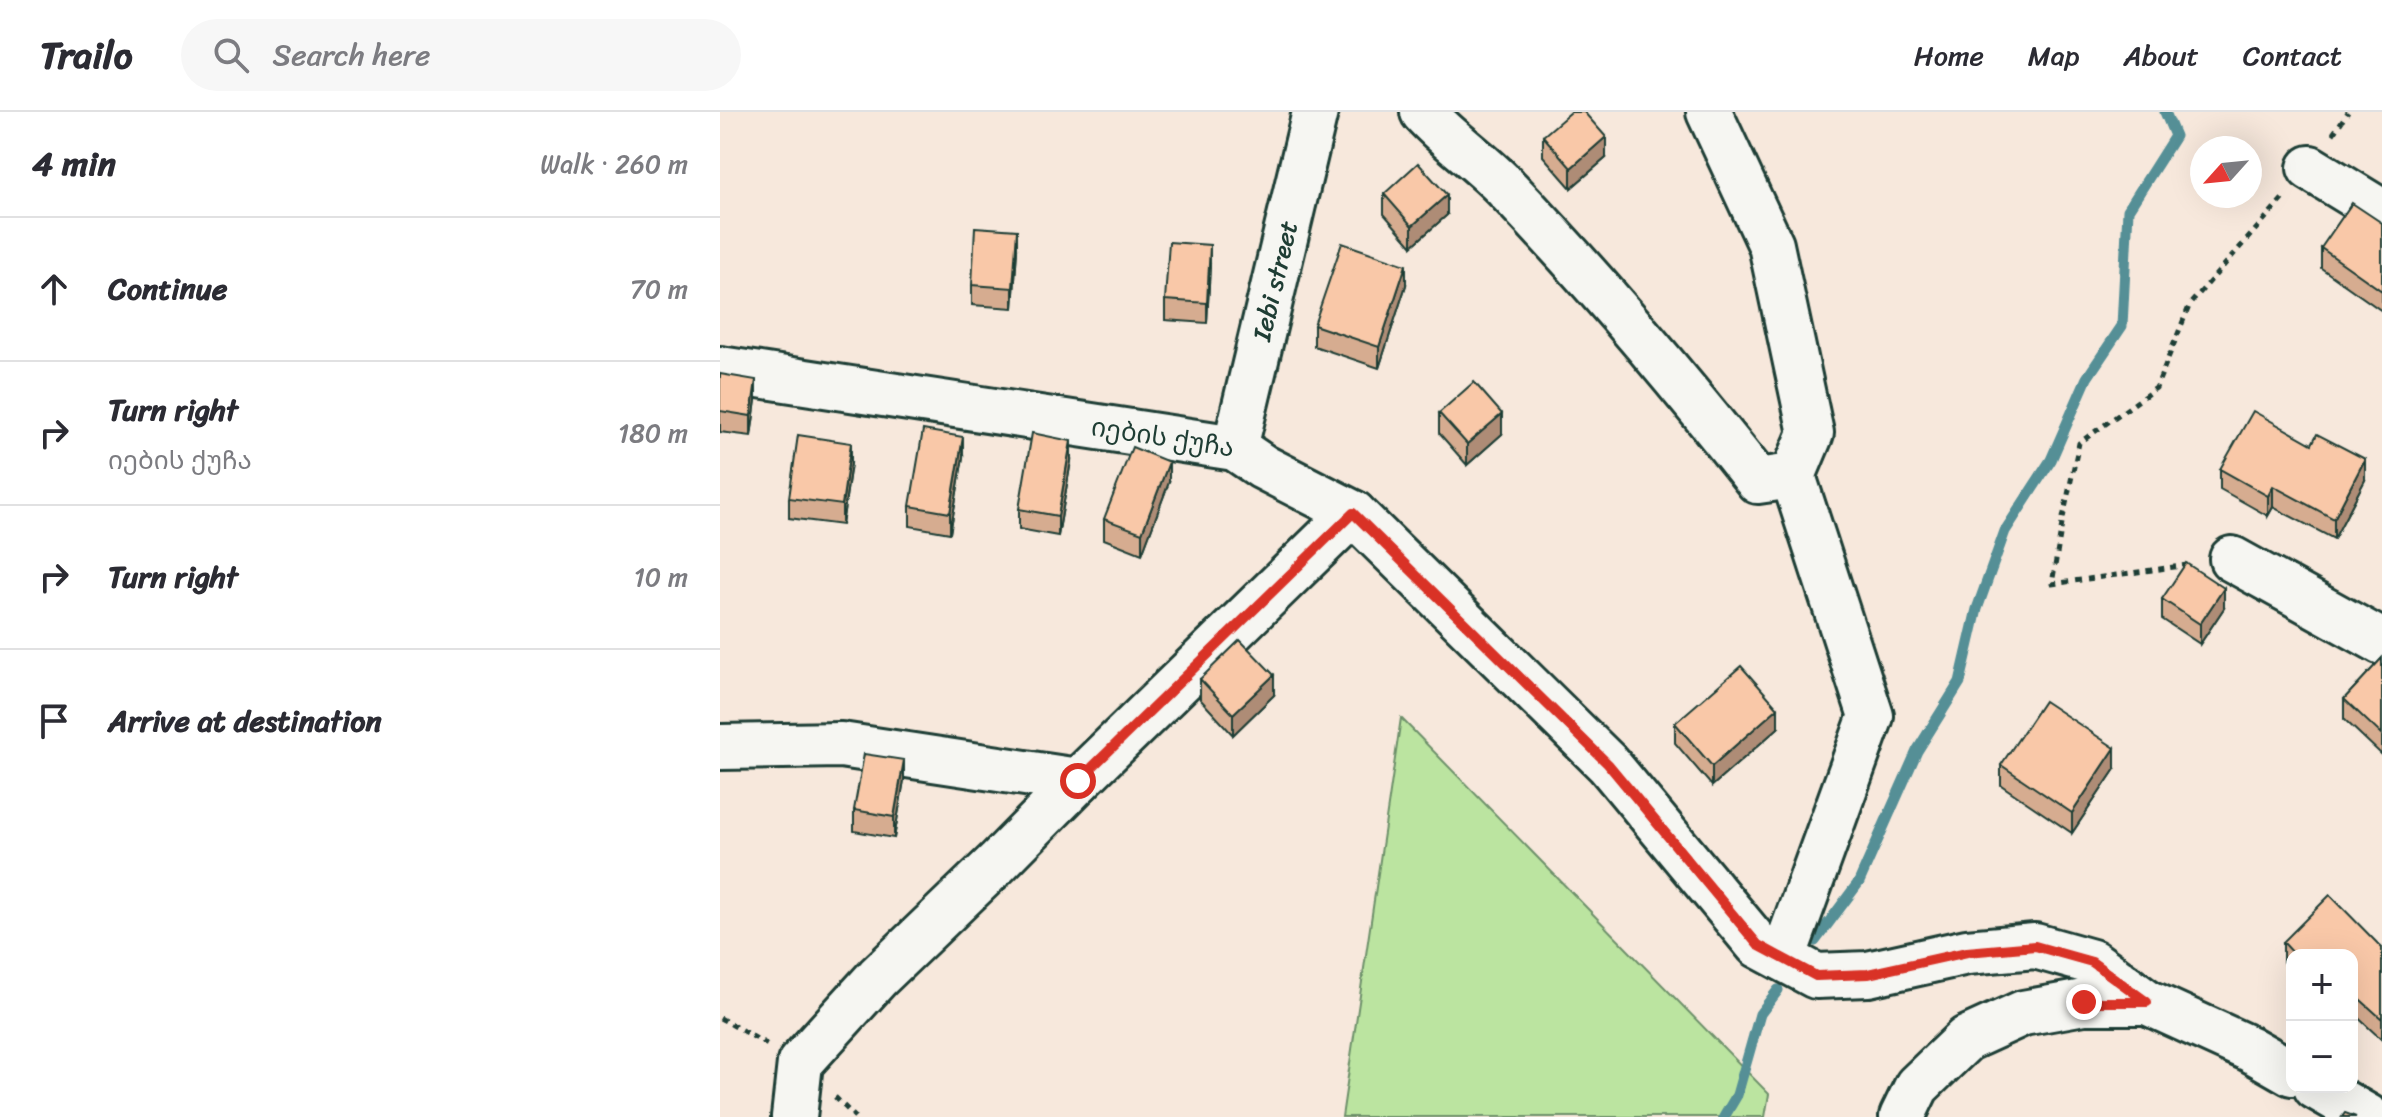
<!DOCTYPE html>
<html lang="en">
<head>
<meta charset="utf-8">
<style>
  :root { --surface:#fff; --page:#f7f7f7; --text:#2b2b33; --muted:#7c7c81; --line:#e1e1e2 }
  body { margin:0; font-family:Sriracha,"Noto Sans Georgian",sans-serif; background:var(--page); color:var(--text) }
  .controls { position:absolute; right:24px; bottom:24px; display:grid; overflow:hidden; border-radius:16px; box-shadow:0 8px 32px #0002 }
  .controls button { width:72px; height:72px; display:grid; place-items:center; padding:0; border:0; border-bottom:2px solid var(--line); background:var(--surface); color:var(--text); font:40px sans-serif }
  .compass { position:absolute; left:1470px; top:24px; width:72px; height:72px; border-radius:50%; background:var(--surface); box-shadow:0 8px 32px #0002; rotate:243deg }
  .stop { position:absolute; width:24px; height:24px; margin:-18px; border:6px solid #d93025; border-radius:50%; background:#fff }
  .stop.end { background:#d93025; border-color:#fff; box-shadow:0 2px 8px #0008 }
  .list { margin:0; padding:0; list-style:none }
  h2 { display:flex; justify-content:space-between; align-items:center; height:104px; margin:0; padding:0 32px; font-size:34px }
  h2 small { font-size:26px; font-weight:400; color:var(--muted) }
  .list li { display:grid; grid-template-columns:52px 1fr auto; gap:24px; align-items:center; box-sizing:border-box; height:144px; padding:0 32px; border-top:2px solid var(--line) }
  .list b { display:block; font-size:30px; white-space:nowrap }
  .list p { margin:0; font-size:26px; white-space:nowrap; color:var(--muted) }
  .list em { font-size:26px; font-style:normal; color:var(--muted) }
  .icon { flex:none; width:44px; height:44px; fill:none; stroke:currentColor; stroke-width:2; stroke-linecap:round; stroke-linejoin:round }
  .map { position:relative; flex:none; width:1662px; height:1005px; overflow:hidden }
  header { display:flex; align-items:center; gap:48px; box-sizing:border-box; height:112px; padding:0 40px; background:var(--surface); border-bottom:2px solid var(--line) }
  header strong { font-size:38px }
  nav { display:flex; gap:44px; margin-inline-start:auto; font-size:28px }
  .search { width:560px; height:72px; background:var(--page); display:flex; align-items:center; gap:20px; box-sizing:border-box; padding:0 28px; border-radius:44px; color:var(--muted); font-size:30px }
  main { display:flex }
  aside { flex:1; background:var(--surface) }
  .map>svg:first-child { display:block }
  .green { fill:#bbe4a0; stroke:#6d906a; stroke-width:2 }
  .lines { fill:none; stroke-linecap:round; stroke-linejoin:round }
  .stream { stroke:#548f96; stroke-width:11 }
  .street-casing { stroke:#1f3d34; stroke-width:50 }
  .secondary-casing { stroke:#1f3d34; stroke-width:50 }
  .path { stroke:#1f3d34; stroke-width:5; stroke-dasharray:6 6; stroke-linecap:butt }
  .street { stroke:#f6f6f2; stroke-width:44 }
  .secondary { stroke:#f6f6f2; stroke-width:44 }
  .wall { fill:#d6ac90; stroke:#1f3d34; stroke-width:2 }
  .shaded-wall { fill:#ae8c76; stroke:#1f3d34; stroke-width:2 }
  .building { fill:#f9c8a8; stroke:#1f3d34; stroke-width:2 }
  .route { stroke:#d93025; stroke-width:10 }
  .labels { text-anchor:middle; dominant-baseline:central; stroke-width:6; stroke-linejoin:round; paint-order:stroke }
  .street-label { font-size:26px; fill:#1f3d34; stroke:#f6f6f2 }
</style>
</head>
<body>
<header>
<strong>Trailo</strong>
<div class="search"><svg class="icon" aria-label="search" viewBox="0 0 24 24"><circle cx="10" cy="10" r="6"/><path d="M15 15l6 6"/></svg>Search here</div>
<nav><a>Home</a><a>Map</a><a>About</a><a>Contact</a></nav>
</header>
<main>
<aside>
<h2>4 min<small>Walk · 260 m</small></h2>
<ul class="list">
<li><svg class="icon" aria-label="ahead" viewBox="0 0 24 24"><path d="M12 20V5M6 11l6-6 6 6"/></svg><div><b>Continue</b></div><em>70 m</em></li>
<li><svg class="icon" aria-label="right" viewBox="0 0 24 24"><path d="M7 20v-9h11M14 6l5 5-5 5"/></svg><div><b>Turn right</b><p>იების ქუჩა</p></div><em>180 m</em></li>
<li><svg class="icon" aria-label="right" viewBox="0 0 24 24"><path d="M7 20v-9h11M14 6l5 5-5 5"/></svg><div><b>Turn right</b></div><em>10 m</em></li>
<li><svg class="icon" aria-label="arrive" viewBox="0 0 24 24"><path d="M6 21V4h12l-3 4 3 4H6"/></svg><div><b>Arrive at destination</b></div></li>
</ul>
</aside>
<div class="map">
<svg width="1662" height="1005" viewBox="0 0 1662 1005">
  <rect width="100%" height="100%" fill="#f7e8dc"/>
  <filter id="ink" filterUnits="userSpaceOnUse"><feTurbulence type="fractalNoise" baseFrequency=".0125" numOctaves="2"/><feDisplacementMap in="SourceGraphic" scale="16" xChannelSelector="R" yChannelSelector="G"/><feConvolveMatrix kernelMatrix="1 2 1 2 8 2 1 2 1" color-interpolation-filters="sRGB"/></filter>
  <g filter="url(#ink)">
    <!-- green -->
    <path class="green" d="M 681,606 L 1049,982 L 1045,1005 L 622,1005 Z"/>
    <g class="lines">
      <!-- stream -->
      <g class="stream">
        <path d="M 1095,829 L 1139,770 L 1197,639 L 1240,570 L 1257,497 L 1285,419 L 1331,348 L 1367,266 L 1402,214 L 1408,98 L 1455,24 L 1445,0"/>
        <path d="M 1004,1005 L 1017,983 L 1040,902 L 1058,878"/>
      </g>
      <!-- street casing -->
      <g class="street-casing">
        <g id="street">
          <path d="M 703,0 C 729,29 762,50 788,78 C 876,170 959,269 1038,369 L 1073,364 L 1091,321 L 1051,133 L 989,0"/>
          <path d="M 1590,56 L 1662,100"/>
          <path id="s1" d="M 0,257 L 515,336 L 543,355 L 633,401 L 888,652 L 1038,833 L 1096,864 L 1148,862 L 1247,840 L 1315,834 L 1372,850 L 1427,890"/>
          <path id="s2" d="M 515,336 L 595,0"/>
          <path d="M 1512,447 L 1662,530"/>
          <path d="M 0,635 L 121,633 L 358,669"/>
          <path d="M 1063,846 L 1151,604 L 1073,364"/>
          <path d="M 74,1005 L 80,951 L 158,865 L 278,750 L 358,669 L 633,401"/>
        </g>
      </g>
      <!-- secondary casing -->
      <g class="secondary-casing">
        <g id="secondary">
          <path d="M 1596,975 L 1648,1005"/>
          <path d="M 1182,1005 L 1197,974 L 1246,927 L 1303,901 L 1364,890 L 1427,890 L 1530,937 L 1572,961"/>
        </g>
      </g>
      <!-- path -->
      <g class="path">
        <path d="M 1613,22 L 1628,0"/>
        <path d="M 1468,453 L 1332,472 L 1343,406 L 1359,331 L 1436,276 L 1470,192 L 1565,84"/>
        <path d="M 0,906 L 48,933"/>
        <path d="M 115,985 L 135,1005"/>
      </g>
      <!-- street -->
      <use href="#street" class="street"/>
      <!-- secondary -->
      <use href="#secondary" class="secondary"/>
    </g>
    <!-- wall -->
    <g class="wall">
      <path d="M 823,24 L 886,46 L 851,76 L 823,44 Z"/>
      <path d="M 664,82 L 727,103 L 692,134 L 664,102 Z"/>
      <path d="M 1662,111 L 1662,199 L 1601,156 L 1601,136 Z"/>
      <path d="M 297,138 L 293,196 L 252,193 L 252,173 Z"/>
      <path d="M 490,153 L 487,211 L 445,208 L 445,188 Z"/>
      <path d="M 686,173 L 659,256 L 594,234 L 594,213 Z"/>
      <path d="M 0,262 L 36,288 L 31,324 L 0,320 Z"/>
      <path d="M 719,301 L 782,322 L 747,353 L 719,321 Z"/>
      <path d="M 243,345 L 230,421 L 190,414 L 190,394 Z"/>
      <path d="M 351,349 L 338,424 L 299,417 L 299,397 Z"/>
      <path d="M 131,351 L 122,413 L 69,406 L 69,386 Z"/>
      <path d="M 1500,357 L 1645,368 L 1614,427 L 1553,395 L 1548,404 L 1500,377 Z"/>
      <path d="M 449,370 L 422,442 L 384,427 L 384,407 Z"/>
      <path d="M 1442,487 L 1504,496 L 1480,532 L 1442,507 Z"/>
      <path d="M 1662,546 L 1662,643 L 1624,607 L 1624,587 Z"/>
      <path d="M 480,567 L 554,583 L 513,623 L 480,587 Z"/>
      <path d="M 955,611 L 1058,616 L 992,674 L 955,631 Z"/>
      <path d="M 1281,653 L 1395,657 L 1352,721 L 1281,673 Z"/>
      <path d="M 184,668 L 174,726 L 134,719 L 134,698 Z"/>
      <path d="M 1563,830 L 1662,836 L 1662,928 L 1632,900 L 1632,843 L 1572,843 L 1572,860 L 1563,850 Z"/>
    </g>
    <!-- shaded-wall -->
    <g class="shaded-wall">
      <path d="M 886,25 L 886,46 L 851,76 L 851,56 Z"/>
      <path d="M 727,83 L 727,103 L 692,134 L 692,114 Z"/>
      <path d="M 297,118 L 297,138 L 293,196 L 293,176 Z"/>
      <path d="M 490,133 L 490,153 L 487,211 L 487,191 Z"/>
      <path d="M 686,153 L 686,173 L 659,256 L 659,235 Z"/>
      <path d="M 36,268 L 36,288 L 31,324 L 31,304 Z"/>
      <path d="M 782,302 L 782,322 L 747,353 L 747,332 Z"/>
      <path d="M 243,325 L 243,345 L 230,421 L 230,401 Z"/>
      <path d="M 351,329 L 351,349 L 338,424 L 338,404 Z"/>
      <path d="M 131,331 L 131,351 L 122,413 L 122,393 Z"/>
      <path d="M 1645,347 L 1645,368 L 1614,427 L 1614,407 Z"/>
      <path d="M 449,350 L 449,370 L 422,442 L 422,421 Z"/>
      <path d="M 1553,374 L 1553,395 L 1548,404 L 1548,384 Z"/>
      <path d="M 1504,476 L 1504,496 L 1480,532 L 1480,512 Z"/>
      <path d="M 554,563 L 554,583 L 513,623 L 513,602 Z"/>
      <path d="M 1058,596 L 1058,616 L 992,674 L 992,654 Z"/>
      <path d="M 1395,636 L 1395,657 L 1352,721 L 1352,701 Z"/>
      <path d="M 184,648 L 184,668 L 174,726 L 174,705 Z"/>
    </g>
    <!-- building -->
    <g class="building">
      <path d="M 851,0 L 864,0 L 886,25 L 851,56 L 823,24 Z"/>
      <path d="M 698,51 L 727,83 L 692,114 L 664,82 Z"/>
      <path d="M 1632,91 L 1662,111 L 1662,179 L 1601,136 Z"/>
      <path d="M 255,115 L 297,118 L 293,176 L 252,173 Z"/>
      <path d="M 449,130 L 490,133 L 487,191 L 445,188 Z"/>
      <path d="M 622,131 L 686,153 L 659,235 L 594,213 Z"/>
      <path d="M 0,262 L 36,268 L 31,304 L 0,299 Z"/>
      <path d="M 754,270 L 782,302 L 747,332 L 719,301 Z"/>
      <path d="M 1533,299 L 1592,332 L 1597,322 L 1645,347 L 1614,407 L 1553,374 L 1548,384 L 1500,357 Z"/>
      <path d="M 203,318 L 243,325 L 230,401 L 190,394 Z"/>
      <path d="M 312,321 L 351,329 L 338,404 L 299,397 Z"/>
      <path d="M 78,323 L 131,331 L 122,393 L 69,386 Z"/>
      <path d="M 412,335 L 449,350 L 422,421 L 384,407 Z"/>
      <path d="M 1466,451 L 1504,476 L 1480,512 L 1442,487 Z"/>
      <path d="M 520,528 L 554,563 L 513,602 L 480,567 Z"/>
      <path d="M 1662,546 L 1662,623 L 1624,587 Z"/>
      <path d="M 1021,554 L 1058,596 L 992,654 L 955,611 Z"/>
      <path d="M 1324,589 L 1395,636 L 1352,701 L 1281,653 Z"/>
      <path d="M 144,642 L 184,648 L 174,705 L 134,698 Z"/>
      <path d="M 1610,783 L 1662,836 L 1662,907 L 1632,880 L 1632,843 L 1575,843 L 1563,830 Z"/>
      <path d="M 1625,1001 L 1636,1005 L 1622,1005 Z"/>
    </g>
  </g>
  <g class="lines" filter="url(#ink)">
    <!-- route -->
    <path class="route" d="M 358,669 L 633,401 L 888,652 L 1038,833 L 1096,864 L 1148,862 L 1247,840 L 1315,834 L 1372,850 L 1427,890 L 1364,890"/>
  </g>
  <g class="labels">
    <!-- street labels -->
    <g class="street-label">
      <text stroke="none"><textPath href="#s2" startOffset="172">Iebi street</textPath></text>
      <text stroke="none"><textPath href="#s1" startOffset="448">იების ქუჩა</textPath></text>
    </g>
  </g>
</svg>
<div class="controls">
<button>+</button>
<button>−</button>
</div>
<svg class="compass" viewBox="-18 -18 36 36"><path d="M0-13l5 13h-10z" fill="#e53935"/><path d="M0 13l5-13h-10z" fill="#7c7c81"/></svg>
<div class="stop" style="left:358px;top:669px"></div>
<div class="stop end" style="left:1364px;top:890px"></div>
</div>
</main>
</body>
</html>
